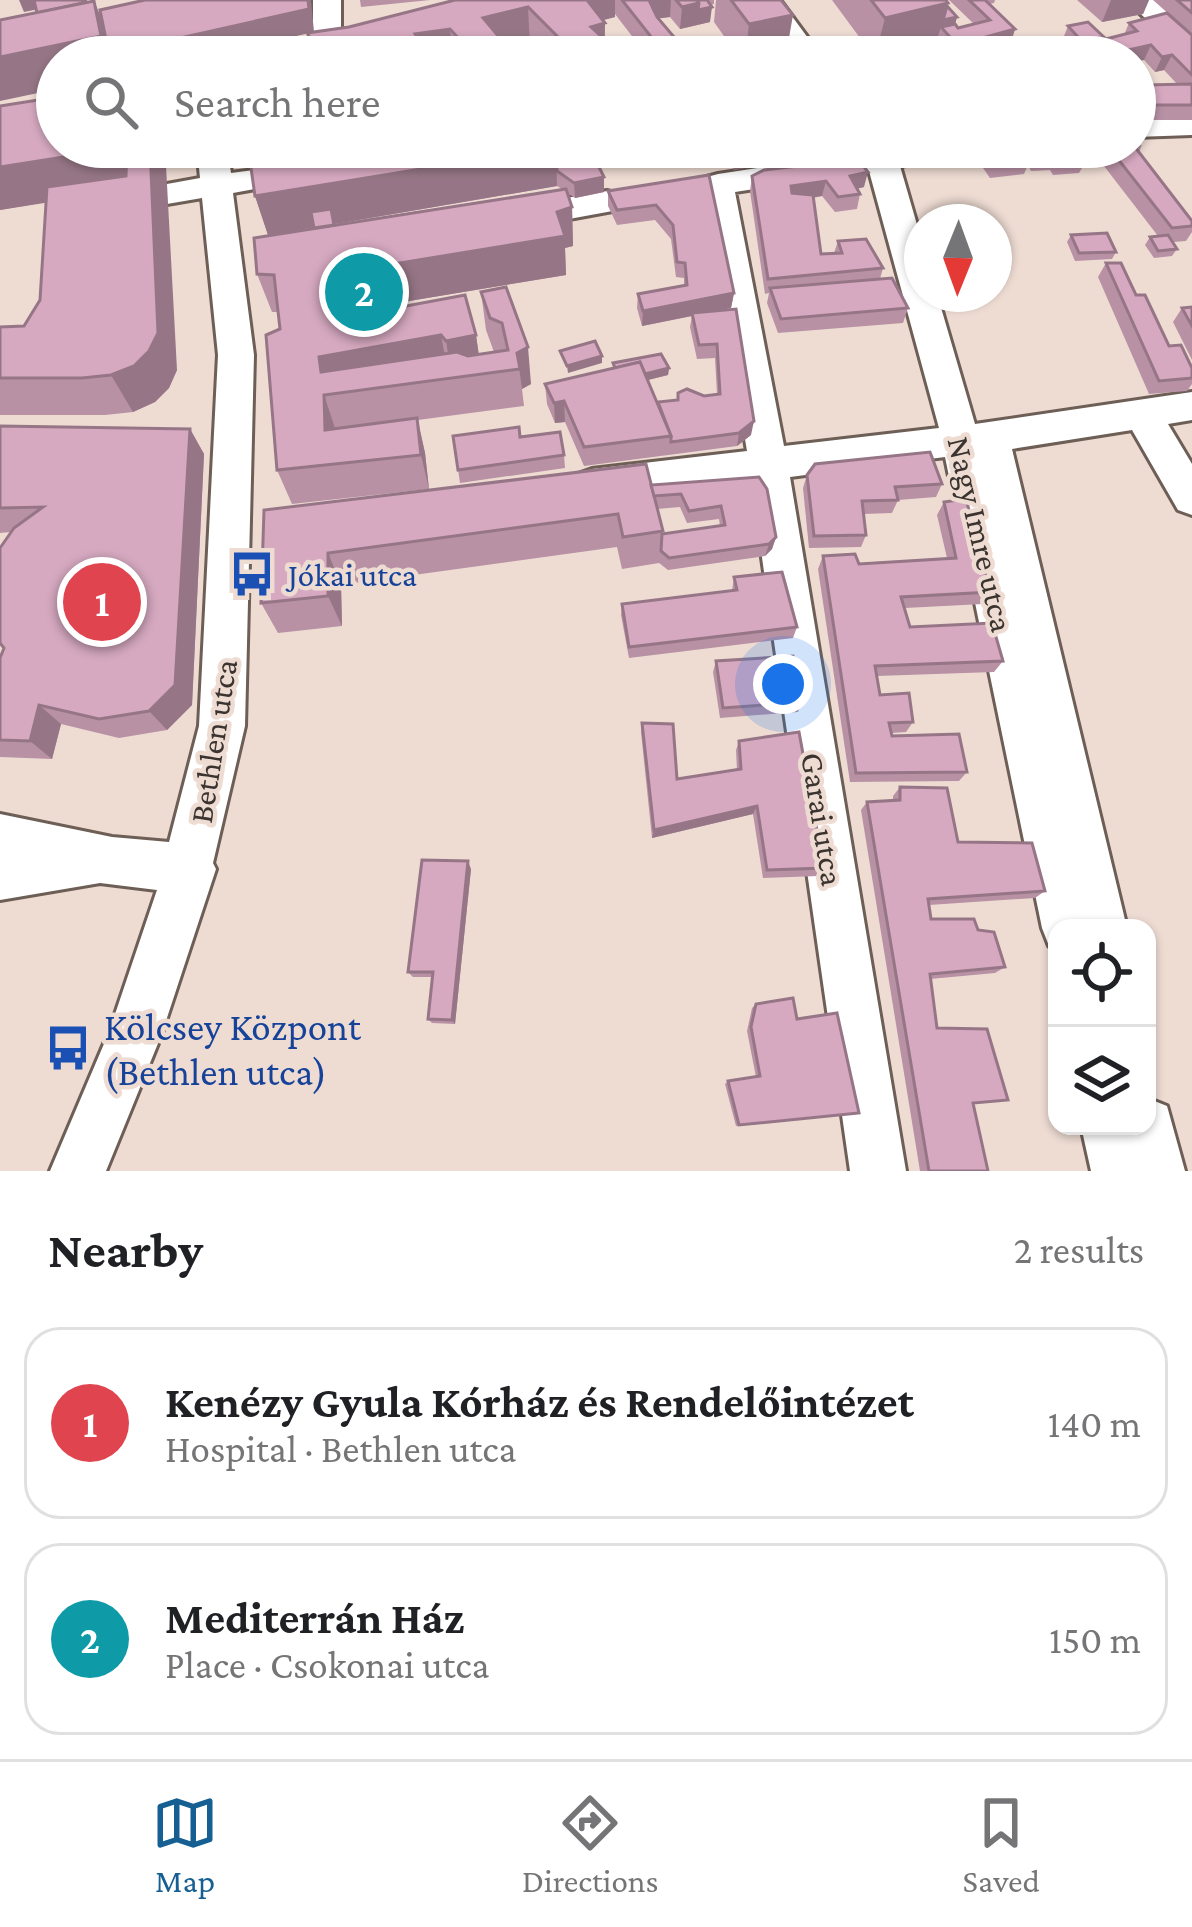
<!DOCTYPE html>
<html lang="en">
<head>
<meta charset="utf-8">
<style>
  :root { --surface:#fff; --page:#f6f6f6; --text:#202124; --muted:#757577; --line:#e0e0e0; --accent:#165f93 }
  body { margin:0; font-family:"Crimson Pro",serif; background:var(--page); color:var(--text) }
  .controls { position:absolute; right:36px; bottom:36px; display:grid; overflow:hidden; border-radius:24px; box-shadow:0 3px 9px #0004 }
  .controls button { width:108px; height:108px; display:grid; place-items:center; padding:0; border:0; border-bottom:3px solid var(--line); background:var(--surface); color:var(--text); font:60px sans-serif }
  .compass { position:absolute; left:904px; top:204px; width:108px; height:108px; border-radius:50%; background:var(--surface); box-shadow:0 3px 9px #0004; rotate:181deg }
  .you { position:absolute; left:783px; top:684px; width:42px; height:42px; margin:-30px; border:9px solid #fff; border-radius:50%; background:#1a73e8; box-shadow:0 0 0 18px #1a73e833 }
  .badge { display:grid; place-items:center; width:78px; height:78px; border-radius:50%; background:var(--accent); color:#fff; font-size:39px; font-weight:700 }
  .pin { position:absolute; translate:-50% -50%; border:6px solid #fff; box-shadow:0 3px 12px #0006 }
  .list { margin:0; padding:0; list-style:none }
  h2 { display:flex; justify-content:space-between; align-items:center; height:156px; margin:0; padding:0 48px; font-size:51px }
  h2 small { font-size:39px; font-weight:400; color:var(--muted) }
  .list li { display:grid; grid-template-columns:78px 1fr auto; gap:36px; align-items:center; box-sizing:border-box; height:192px; margin:0 24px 24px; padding:0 24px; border:3px solid var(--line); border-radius:36px }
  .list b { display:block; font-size:45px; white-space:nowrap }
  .list p { margin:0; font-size:39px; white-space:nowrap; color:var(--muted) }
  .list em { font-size:39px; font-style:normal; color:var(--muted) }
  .icon { flex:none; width:66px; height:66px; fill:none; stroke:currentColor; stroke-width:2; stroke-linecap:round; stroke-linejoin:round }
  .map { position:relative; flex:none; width:1192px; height:1171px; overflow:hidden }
  .search { position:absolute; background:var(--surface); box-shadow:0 3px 9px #0004; left:36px; right:36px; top:36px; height:132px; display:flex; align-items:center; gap:30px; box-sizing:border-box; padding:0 42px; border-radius:66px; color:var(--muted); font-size:45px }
  .sheet { height:588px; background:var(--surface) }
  nav { display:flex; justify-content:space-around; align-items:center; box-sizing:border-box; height:168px; border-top:3px solid var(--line); background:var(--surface); font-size:33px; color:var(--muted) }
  nav a { display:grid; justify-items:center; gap:6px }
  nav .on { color:var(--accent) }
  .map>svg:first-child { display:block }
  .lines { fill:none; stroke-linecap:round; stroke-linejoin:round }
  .minor-casing { stroke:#6d5e56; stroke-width:6 }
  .minor { fill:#fff; fill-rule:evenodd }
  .wall { fill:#b891a5; fill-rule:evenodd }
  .shaded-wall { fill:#967686 }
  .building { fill:#d6a9c0; stroke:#967686; stroke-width:3 }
  .labels { text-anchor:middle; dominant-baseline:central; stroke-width:9; stroke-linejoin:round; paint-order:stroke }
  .street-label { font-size:33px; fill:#3a332f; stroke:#eedcd3 }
  .transit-label { font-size:33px; fill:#164399; stroke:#eedcd3; text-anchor:start }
  .near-transit-label { font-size:39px; fill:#164399; stroke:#eedcd3; text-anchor:start }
</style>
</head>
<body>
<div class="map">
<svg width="1192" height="1171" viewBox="0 0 1192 1171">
  <rect width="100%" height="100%" fill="#eedcd3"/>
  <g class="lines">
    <!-- minor casing -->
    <g class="minor-casing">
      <g id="minor">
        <path d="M 313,0 L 341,0 L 341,34 L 368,28 L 382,36 L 378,42 L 318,57 L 269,57 L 273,51 L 313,41 Z"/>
        <path d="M 752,0 L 780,0 L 822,57 L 793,57 Z"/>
        <path d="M 1126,0 L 1156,0 L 1192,32 L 1192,56 L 1182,53 Z"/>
        <path d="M 1192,117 L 1192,135 L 1135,137 L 1135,119 Z"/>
        <path d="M 197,147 L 227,147 L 231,173 L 261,169 L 277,179 L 272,186 L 233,193 L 254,355 L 245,726 L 213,863 L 216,869 L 161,1036 L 106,1171 L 50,1171 L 109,1032 L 157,890 L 100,883 L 0,900 L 0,814 L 112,837 L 169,842 L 199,726 L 218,355 L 202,198 L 167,204 L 156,200 L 151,193 L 156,186 L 200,178 Z"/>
        <path d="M 858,147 L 973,147 L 958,157 L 900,166 L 922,242 L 922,294 L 937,294 L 975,424 L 1192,392 L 1192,420 L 1168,424 L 1192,464 L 1192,515 L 1178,510 L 1132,430 L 1012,449 L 1127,928 L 1057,928 L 1057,949 L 1049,946 L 1042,928 L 945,457 L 790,477 L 906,1171 L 850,1171 L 751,481 L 592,501 L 578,496 L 572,485 L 578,474 L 592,469 L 747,451 L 702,184 L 707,177 L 718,174 L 861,152 ZM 869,171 L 939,428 L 784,446 L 735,192 Z"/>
        <path d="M 607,191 L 618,194 L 623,202 L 618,210 L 520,228 L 508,225 L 504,217 L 508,209 L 520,206 Z"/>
        <path d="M 1147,1098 L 1167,1106 L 1185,1171 L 1091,1171 L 1081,1126 L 1147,1126 Z"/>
      </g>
    </g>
    <!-- minor -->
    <use href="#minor" class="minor"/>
  </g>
  <!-- wall -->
  <g class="wall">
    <path d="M 360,0 L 430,0 L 361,7 Z"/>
    <path d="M 455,0 L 714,0 L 714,4 L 710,5 L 710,22 L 680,29 L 670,17 L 658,18 L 691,57 L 648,57 L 615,14 L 615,17 L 602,20 L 605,23 L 605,40 L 620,54 L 620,57 L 540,57 L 530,46 L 511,51 L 516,57 L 313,57 L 307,33 L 349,27 Z"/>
    <path d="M 716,0 L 781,0 L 786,55 L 776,57 L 721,57 L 736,53 L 714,22 Z"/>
    <path d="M 832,0 L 946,0 L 947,6 L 957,17 L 955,24 L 958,28 L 974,24 L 949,0 L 995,0 L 994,3 L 989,4 L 1015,29 L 1010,45 L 962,57 L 949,57 L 936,42 L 874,57 Z"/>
    <path d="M 1077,0 L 1149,0 L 1143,14 L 1102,22 Z"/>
    <path d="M 1153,0 L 1192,0 L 1192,120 L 1135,120 L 1135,65 L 1144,72 L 1140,80 L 1144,85 L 1178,85 L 1164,70 L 1155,72 L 1144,60 L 1135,57 L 1076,57 L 1062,41 L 1068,26 L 1106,39 L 1124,35 L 1129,23 L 1190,33 Z"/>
    <path d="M 0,106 L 177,370 L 169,388 L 155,402 L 133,412 L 105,415 L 0,415 L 0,327 L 24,326 L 40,300 L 46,202 L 0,210 Z"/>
    <path d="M 1142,145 L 1139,152 L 1192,221 L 1192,232 L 1186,241 L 1173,242 L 1177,249 L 1172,256 L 1154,258 L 1145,245 L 1150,237 L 1158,236 L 1104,166 L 1082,168 L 1079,173 L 1053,175 L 1050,170 L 1031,171 L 1028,165 L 1024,174 L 990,178 L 974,155 L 977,147 L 1135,147 Z"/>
    <path d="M 568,147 L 604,192 L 575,198 L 567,193 L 572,207 L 573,246 L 565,248 L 566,275 L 361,309 L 362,314 L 476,335 L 479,355 L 494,352 L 486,330 L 481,292 L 506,287 L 531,384 L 522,389 L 524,406 L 418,420 L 425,453 L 429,489 L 292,504 L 277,470 L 280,329 L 278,312 L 272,312 L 257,274 L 314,228 L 268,235 L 255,196 ZM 557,186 L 562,189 L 335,224 Z"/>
    <path d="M 721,147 L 772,147 L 770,163 L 734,170 Z"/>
    <path d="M 812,147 L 861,147 L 860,153 L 823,161 Z"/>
    <path d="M 858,159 L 864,187 L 857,189 L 860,194 L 857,209 L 835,212 L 822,196 L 813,198 L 821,254 L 834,253 L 838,241 L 883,268 L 880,279 L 908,308 L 903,323 L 778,333 L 767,303 L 769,293 L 765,294 L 750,191 L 752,176 Z"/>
    <path d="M 709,175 L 734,293 L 731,308 L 717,310 L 751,435 L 737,446 L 584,466 L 565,422 L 555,423 L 547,404 L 545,384 L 613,368 L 613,363 L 669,368 L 668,375 L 648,380 L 657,402 L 717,394 L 715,358 L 697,359 L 690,327 L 692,316 L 642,326 L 637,308 L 638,294 L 684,285 L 684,278 L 676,277 L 671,239 L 655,220 L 617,225 L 608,206 L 608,191 Z"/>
    <path d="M 1071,235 L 1116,252 L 1112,259 L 1075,261 L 1067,242 Z"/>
    <path d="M 1106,263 L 1136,295 L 1169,346 L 1192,368 L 1192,384 L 1187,391 L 1149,394 L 1098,277 Z"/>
    <path d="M 1192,307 L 1192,360 L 1173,322 L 1182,308 Z"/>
    <path d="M 0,426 L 190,429 L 204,454 L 192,705 L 167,730 L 119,738 L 61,724 L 52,759 L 0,757 L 0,658 L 4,648 L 11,532 L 0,533 Z"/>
    <path d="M 453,436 L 520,437 L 564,455 L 565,468 L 460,483 Z"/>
    <path d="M 807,475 L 942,484 L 936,497 L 898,500 L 892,513 L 863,514 L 866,535 L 861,547 L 809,548 L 803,488 Z"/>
    <path d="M 759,477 L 776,537 L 772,549 L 765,556 L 668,570 L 659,563 L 622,569 L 617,547 L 341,585 L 342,626 L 278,633 L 261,603 L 264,510 ZM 680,507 L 687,523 L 719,519 L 720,526 L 662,534 L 657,509 Z"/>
    <path d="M 944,502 L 991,592 L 983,604 L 905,608 L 910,627 L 1003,661 L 994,672 L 877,676 L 880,695 L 913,722 L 906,732 L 891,733 L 892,736 L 967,772 L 959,781 L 850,782 L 818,569 L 823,556 L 859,564 L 947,558 L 937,515 Z"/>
    <path d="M 734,577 L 797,627 L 793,638 L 629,658 L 621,615 L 622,604 L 732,591 Z"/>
    <path d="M 716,661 L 802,702 L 798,712 L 720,718 L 713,672 Z"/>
    <path d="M 642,723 L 677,779 L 737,770 L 736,750 L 739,741 L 824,868 L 819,876 L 763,878 L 753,814 L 652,838 L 641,732 Z"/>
    <path d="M 900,787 L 958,842 L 1045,891 L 1035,898 L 929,905 L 931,919 L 978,930 L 1005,967 L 995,973 L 930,979 L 937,1028 L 1008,1100 L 973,1104 L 988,1171 L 920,1171 L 861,810 L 867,802 L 893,800 L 893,796 Z"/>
    <path d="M 471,869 L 455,1024 L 432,1023 L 428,1019 L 432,977 L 413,977 L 408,972 Z"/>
    <path d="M 756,1004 L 797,1019 L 859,1113 L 736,1126 L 725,1084 L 728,1081 L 756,1077 L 747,1031 L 752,1008 Z"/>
  </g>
  <!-- shaded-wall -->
  <g class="shaded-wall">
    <path d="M 19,0 L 40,0 L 44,8 L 24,12 Z"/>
    <path d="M 82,0 L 87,0 L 97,37 L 94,1 L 111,40 L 308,0 L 311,0 L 314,32 L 203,57 L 57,57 L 57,89 L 0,101 L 0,57 Z"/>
    <path d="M 578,0 L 615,0 L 615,17 L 578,27 Z"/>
    <path d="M 647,0 L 671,0 L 670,17 L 647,20 Z"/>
    <path d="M 1111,0 L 1149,0 L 1143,14 L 1102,22 Z"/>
    <path d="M 699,3 L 712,7 L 710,22 L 680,29 L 682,7 Z"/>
    <path d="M 948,3 L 943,20 L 957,17 L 951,38 L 941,27 L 936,42 L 875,57 L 885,18 Z"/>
    <path d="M 528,7 L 530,46 L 487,57 L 483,18 Z"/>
    <path d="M 793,15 L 786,55 L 776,57 L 745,57 L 749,24 Z"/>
    <path d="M 605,23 L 604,57 L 591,27 Z"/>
    <path d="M 450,29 L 453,57 L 418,57 L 415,34 Z"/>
    <path d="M 1015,29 L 1010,45 L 962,57 L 953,57 L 957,45 Z"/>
    <path d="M 1151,45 L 1144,60 L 1135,62 L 1135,57 L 1116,57 L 1119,52 Z"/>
    <path d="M 358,46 L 360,57 L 320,57 L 320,53 Z"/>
    <path d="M 1172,55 L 1164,70 L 1155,72 L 1162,57 Z"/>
    <path d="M 127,147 L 145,187 L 0,210 L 0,167 Z"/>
    <path d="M 150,147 L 165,147 L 177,370 L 169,388 L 155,402 L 133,412 L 111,375 Z"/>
    <path d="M 556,147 L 557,186 L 335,224 L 342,264 L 333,224 L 268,235 L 255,196 Z"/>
    <path d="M 826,147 L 861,147 L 860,153 L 823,161 Z"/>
    <path d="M 772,148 L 770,163 L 734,170 L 736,155 Z"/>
    <path d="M 868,172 L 864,187 L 846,191 L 850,176 Z"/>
    <path d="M 604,177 L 604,192 L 575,198 L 574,183 Z"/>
    <path d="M 826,181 L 822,196 L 788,201 L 791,186 Z"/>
    <path d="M 572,207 L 573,246 L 565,248 L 566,275 L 361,309 L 368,348 L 441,335 L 448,372 L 321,372 L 319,357 L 358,315 L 351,271 Z"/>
    <path d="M 734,293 L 731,308 L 642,326 L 643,311 Z"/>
    <path d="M 476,335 L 481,372 L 452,378 L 446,341 Z"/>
    <path d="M 528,347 L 531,384 L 522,389 L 517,353 Z"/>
    <path d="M 602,356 L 602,363 L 568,373 L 567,366 Z"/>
    <path d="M 669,368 L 668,375 L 619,387 L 619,380 Z"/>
    <path d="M 324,395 L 336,431 L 338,465 L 325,430 Z"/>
    <path d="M 564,401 L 565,422 L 555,423 L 554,403 Z"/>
    <path d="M 417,418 L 425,453 L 429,489 L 421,455 Z"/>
    <path d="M 754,421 L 751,435 L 737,446 L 739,433 Z"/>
    <path d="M 190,429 L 204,454 L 192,705 L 167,730 L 149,711 Z"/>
    <path d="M 776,537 L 772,549 L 765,556 L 769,544 Z"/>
    <path d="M 328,553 L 341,585 L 342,626 L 328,596 Z"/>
    <path d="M 39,705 L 61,724 L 52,759 L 30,741 Z"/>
    <path d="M 757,806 L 753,814 L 652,838 L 654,830 Z"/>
    <path d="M 468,861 L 471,869 L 455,1024 L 452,1020 Z"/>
  </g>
  <!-- building -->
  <g class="building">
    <path d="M 34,0 L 82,0 L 83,3 L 37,13 Z"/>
    <path d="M 145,0 L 308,0 L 309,9 L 109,54 L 100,10 Z"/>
    <path d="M 455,0 L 587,0 L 605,23 L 591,27 L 620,54 L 611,57 L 578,57 L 528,7 L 483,18 L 516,57 L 476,57 L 450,29 L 415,34 L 430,57 L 365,57 L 358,46 L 320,53 L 307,33 L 349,27 Z"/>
    <path d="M 622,0 L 649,0 L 657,17 L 691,57 L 667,57 Z"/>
    <path d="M 676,0 L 697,0 L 699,3 L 682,7 Z"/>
    <path d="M 697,0 L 707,0 L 712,7 L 698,10 L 699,3 Z"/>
    <path d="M 731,0 L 781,0 L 793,15 L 749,24 Z"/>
    <path d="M 871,0 L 946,0 L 948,3 L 885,18 Z"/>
    <path d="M 969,0 L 985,0 L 1015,29 L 957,45 L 941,27 L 955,24 L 958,28 L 990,20 Z"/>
    <path d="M 1177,0 L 1192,0 L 1192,13 Z"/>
    <path d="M 94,1 L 101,36 L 0,57 L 0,20 Z"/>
    <path d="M 947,6 L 957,17 L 943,20 Z"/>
    <path d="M 1167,13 L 1192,35 L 1192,75 L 1172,55 L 1162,57 L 1151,45 L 1119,52 L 1125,57 L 1096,57 L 1068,26 L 1088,22 L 1106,39 L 1137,31 L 1129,23 Z"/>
    <path d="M 744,51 L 749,57 L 721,57 Z"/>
    <path d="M 1135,65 L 1144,72 L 1137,73 L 1144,85 L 1192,84 L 1192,105 L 1135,105 Z"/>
    <path d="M 57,97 L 57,147 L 150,147 L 158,333 L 149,351 L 134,366 L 111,375 L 82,378 L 0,378 L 0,327 L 24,326 L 40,300 L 47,187 L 126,176 L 127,147 L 0,167 L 0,106 Z"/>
    <path d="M 248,147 L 556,147 L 255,196 Z"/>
    <path d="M 556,147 L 568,147 L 586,165 L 597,163 L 604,177 L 574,183 L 557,171 Z"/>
    <path d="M 731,147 L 772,147 L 772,148 L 736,155 Z"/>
    <path d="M 985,147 L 1022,147 L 1030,159 L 996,163 Z"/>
    <path d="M 1032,147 L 1135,147 L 1192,221 L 1192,226 L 1172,228 L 1111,150 L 1083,153 L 1086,158 L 1060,160 L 1057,155 L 1038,156 Z"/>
    <path d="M 858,159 L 868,172 L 850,176 L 860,194 L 838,197 L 826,181 L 791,186 L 792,193 L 813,195 L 821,254 L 842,253 L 838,241 L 866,239 L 883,268 L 768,279 L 752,176 L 764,170 Z"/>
    <path d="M 709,175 L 734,293 L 643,311 L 638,294 L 687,285 L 685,263 L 677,262 L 673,225 L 656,205 L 617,210 L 608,191 Z"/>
    <path d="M 566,189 L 572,207 L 557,212 L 565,236 L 351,271 L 358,315 L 465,295 L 476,335 L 446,341 L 441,335 L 319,357 L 321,372 L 457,352 L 468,356 L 508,350 L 502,323 L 490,318 L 481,292 L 506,287 L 528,347 L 517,353 L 520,369 L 324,395 L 325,430 L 417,418 L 421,455 L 277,470 L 266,335 L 280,329 L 274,275 L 257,274 L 254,238 Z"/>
    <path d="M 331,209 L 334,225 L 314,228 L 311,212 Z"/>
    <path d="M 1107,233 L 1116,252 L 1079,253 L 1071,235 Z"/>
    <path d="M 1168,235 L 1177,249 L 1158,251 L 1150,237 Z"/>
    <path d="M 1106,263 L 1121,263 L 1136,295 L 1145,295 L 1169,346 L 1181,345 L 1192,368 L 1192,378 L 1159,381 Z"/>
    <path d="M 892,278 L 908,308 L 781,319 L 770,288 Z"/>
    <path d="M 1192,307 L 1192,326 L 1182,308 Z"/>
    <path d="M 736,309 L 754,421 L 739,433 L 671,442 L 671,436 L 658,402 L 678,400 L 678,393 L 687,389 L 704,396 L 720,394 L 717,344 L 699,345 L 692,313 Z"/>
    <path d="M 595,341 L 602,356 L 567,366 L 560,351 Z"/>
    <path d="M 661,354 L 669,368 L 645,374 L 640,362 L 615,368 L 613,363 Z"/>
    <path d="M 640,362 L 671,436 L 584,447 L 564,401 L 554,403 L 545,384 Z"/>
    <path d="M 0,426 L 190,429 L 175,685 L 149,711 L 99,719 L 39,705 L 30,741 L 0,740 L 0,658 L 4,648 L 0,643 L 0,548 L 14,528 L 43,507 L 0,508 Z"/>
    <path d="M 519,427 L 520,437 L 560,432 L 564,455 L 458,470 L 453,436 Z"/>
    <path d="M 930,452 L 942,484 L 895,487 L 898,500 L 862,501 L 866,535 L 814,536 L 807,475 L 815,464 Z"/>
    <path d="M 646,464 L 663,531 L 623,537 L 618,514 L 328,553 L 328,596 L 261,603 L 264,510 Z"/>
    <path d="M 759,477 L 767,489 L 776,537 L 769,544 L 669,558 L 661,551 L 662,534 L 725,525 L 721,506 L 689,511 L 681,494 L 654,496 L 651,485 Z"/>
    <path d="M 966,499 L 991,592 L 901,597 L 910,627 L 992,623 L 1003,661 L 875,666 L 880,695 L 909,693 L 913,722 L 889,723 L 892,736 L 959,734 L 967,772 L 856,773 L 823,556 L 855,554 L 859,564 L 956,558 L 944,502 Z"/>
    <path d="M 782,572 L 797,627 L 629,647 L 622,604 L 737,590 L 734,577 Z"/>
    <path d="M 793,656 L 802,702 L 723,708 L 716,661 Z"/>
    <path d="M 642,723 L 673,724 L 677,779 L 741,769 L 739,741 L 799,732 L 824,868 L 767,870 L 757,806 L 654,830 Z"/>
    <path d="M 900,787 L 947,788 L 958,842 L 1032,843 L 1045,891 L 928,899 L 931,919 L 974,919 L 978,930 L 994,932 L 1005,967 L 930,974 L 937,1028 L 987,1029 L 1008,1100 L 973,1103 L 988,1171 L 929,1171 L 867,802 L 900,800 Z"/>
    <path d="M 422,860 L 468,861 L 452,1020 L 428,1019 L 433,972 L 408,972 Z"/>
    <path d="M 793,998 L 797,1019 L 837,1013 L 859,1113 L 739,1125 L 728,1081 L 760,1076 L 751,1027 L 756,1004 Z"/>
  </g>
  <!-- icons -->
  <defs>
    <g id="bus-bare" transform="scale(3.6)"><path d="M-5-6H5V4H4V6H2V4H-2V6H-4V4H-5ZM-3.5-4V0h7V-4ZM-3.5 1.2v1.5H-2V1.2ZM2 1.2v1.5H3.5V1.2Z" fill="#1a4fb4" stroke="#eedcd3" stroke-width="2.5" paint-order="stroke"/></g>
  </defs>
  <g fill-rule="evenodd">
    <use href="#bus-bare" x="252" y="574"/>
    <use href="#bus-bare" x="68" y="1048"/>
  </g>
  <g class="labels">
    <!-- street labels -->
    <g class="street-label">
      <text transform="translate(981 534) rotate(77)">Nagy Imre utca</text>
      <text transform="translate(213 741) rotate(-81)">Bethlen utca</text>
      <text transform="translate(823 819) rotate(81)">Garai utca</text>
    </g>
    <!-- transit labels -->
    <g class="transit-label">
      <text x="288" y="574">Jókai utca</text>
    </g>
    <!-- near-transit labels -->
    <g class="near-transit-label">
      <text x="104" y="1026">Kölcsey Központ<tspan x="104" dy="45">(Bethlen utca)</tspan></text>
    </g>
  </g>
</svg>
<div class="controls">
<button><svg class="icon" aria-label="locate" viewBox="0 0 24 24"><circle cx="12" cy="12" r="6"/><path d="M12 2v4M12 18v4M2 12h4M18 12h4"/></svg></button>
<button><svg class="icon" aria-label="layers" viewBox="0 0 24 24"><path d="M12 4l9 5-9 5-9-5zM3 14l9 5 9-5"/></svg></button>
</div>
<svg class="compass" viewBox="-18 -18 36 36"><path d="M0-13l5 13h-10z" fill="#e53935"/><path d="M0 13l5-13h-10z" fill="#757577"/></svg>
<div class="you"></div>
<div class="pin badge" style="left:102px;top:602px;background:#e0444e">1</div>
<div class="pin badge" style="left:364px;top:292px;background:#0f9aa8">2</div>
<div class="search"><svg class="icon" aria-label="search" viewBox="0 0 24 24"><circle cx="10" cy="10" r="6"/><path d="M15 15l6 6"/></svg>Search here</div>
</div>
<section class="sheet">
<h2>Nearby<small>2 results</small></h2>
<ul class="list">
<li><span class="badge" style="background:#e0444e">1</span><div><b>Kenézy Gyula Kórház és Rendelőintézet</b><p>Hospital · Bethlen utca</p></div><em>140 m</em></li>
<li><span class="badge" style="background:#0f9aa8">2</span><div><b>Mediterrán Ház</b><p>Place · Csokonai utca</p></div><em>150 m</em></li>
</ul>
</section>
<nav>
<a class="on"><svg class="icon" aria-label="map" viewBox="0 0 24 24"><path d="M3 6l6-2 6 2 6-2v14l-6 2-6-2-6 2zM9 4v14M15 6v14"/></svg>Map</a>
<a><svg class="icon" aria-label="directions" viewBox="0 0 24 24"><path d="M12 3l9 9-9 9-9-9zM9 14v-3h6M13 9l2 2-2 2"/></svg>Directions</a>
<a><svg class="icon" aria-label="saved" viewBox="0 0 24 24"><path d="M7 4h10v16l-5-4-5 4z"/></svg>Saved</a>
</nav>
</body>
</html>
